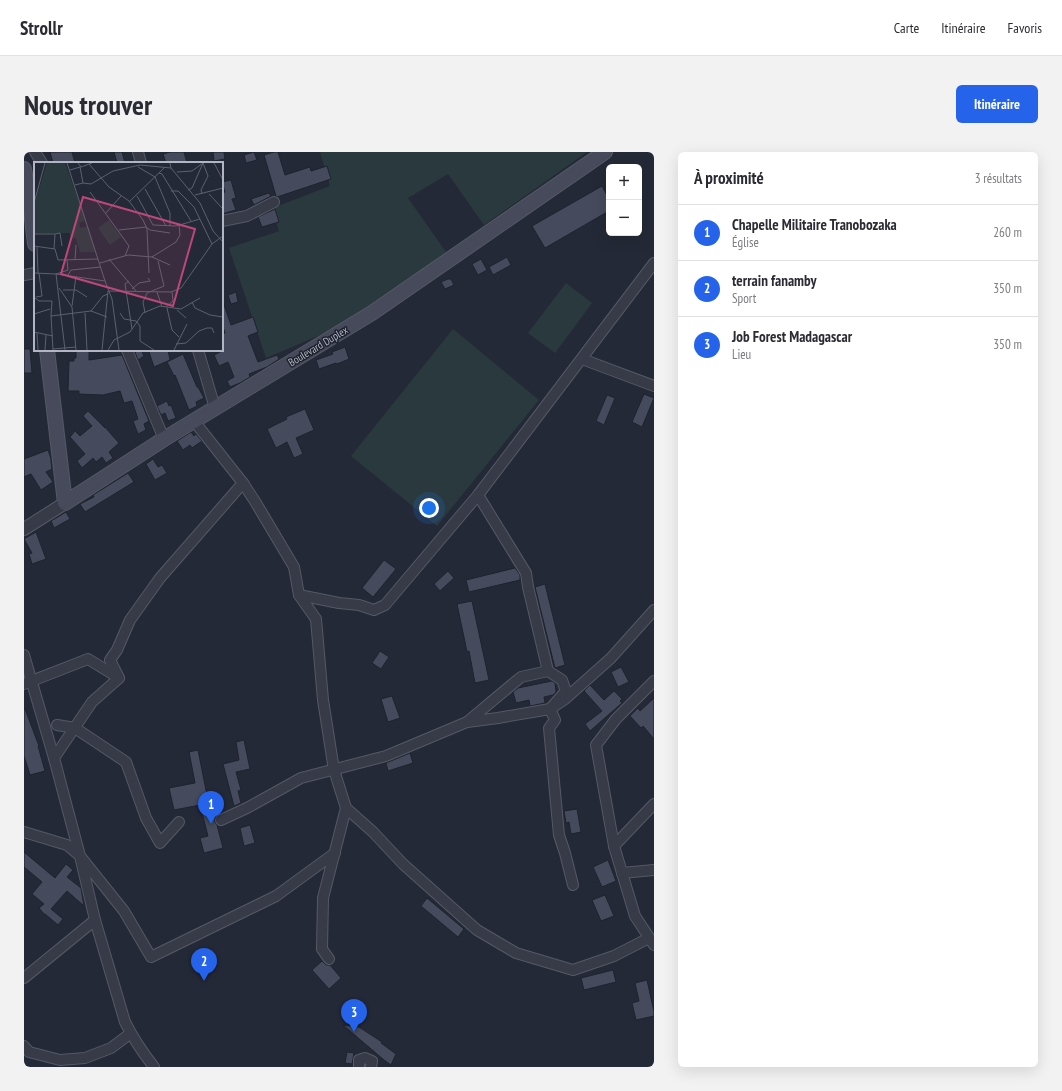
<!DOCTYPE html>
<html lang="fr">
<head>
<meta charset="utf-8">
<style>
  :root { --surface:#fff; --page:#f2f2f3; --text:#2b2b33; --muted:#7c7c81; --line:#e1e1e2; --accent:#2563eb }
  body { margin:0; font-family:"PT Sans Narrow",sans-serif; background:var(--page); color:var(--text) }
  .controls { position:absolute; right:12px; top:12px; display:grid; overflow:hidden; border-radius:6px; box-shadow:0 4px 16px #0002 }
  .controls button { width:36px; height:36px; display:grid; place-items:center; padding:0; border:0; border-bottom:1px solid var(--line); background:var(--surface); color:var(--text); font:20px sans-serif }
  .you { position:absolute; left:405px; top:356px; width:14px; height:14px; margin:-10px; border:3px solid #fff; border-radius:50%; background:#1a73e8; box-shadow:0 0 0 6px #1a73e833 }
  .badge { display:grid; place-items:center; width:26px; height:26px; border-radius:50%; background:var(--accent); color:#fff; font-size:13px; font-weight:700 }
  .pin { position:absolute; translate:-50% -33px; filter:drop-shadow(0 1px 2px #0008) }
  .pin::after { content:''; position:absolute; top:21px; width:14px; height:12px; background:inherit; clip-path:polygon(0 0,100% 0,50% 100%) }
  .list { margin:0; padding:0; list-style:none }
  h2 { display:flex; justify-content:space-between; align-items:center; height:52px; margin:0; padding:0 16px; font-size:17px }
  h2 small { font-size:13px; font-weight:400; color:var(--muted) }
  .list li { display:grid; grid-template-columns:26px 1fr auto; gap:12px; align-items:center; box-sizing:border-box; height:56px; padding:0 16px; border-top:1px solid var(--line) }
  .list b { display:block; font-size:15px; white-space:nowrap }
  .list p { margin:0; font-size:13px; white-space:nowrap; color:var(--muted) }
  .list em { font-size:13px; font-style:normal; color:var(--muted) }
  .map { position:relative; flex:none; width:630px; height:915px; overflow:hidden; border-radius:6px }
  header { display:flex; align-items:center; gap:24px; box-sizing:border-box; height:56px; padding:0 20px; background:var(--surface); border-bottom:1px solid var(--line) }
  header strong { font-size:19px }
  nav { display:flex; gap:22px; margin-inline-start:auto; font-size:14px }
  .intro { display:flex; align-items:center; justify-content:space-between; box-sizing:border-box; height:96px; padding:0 24px }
  h1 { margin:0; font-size:28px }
  .button { padding:10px 18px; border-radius:6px; background:var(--accent); color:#fff; font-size:14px; font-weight:700 }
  main { display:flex; gap:24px; padding:0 24px }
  aside { flex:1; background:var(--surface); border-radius:6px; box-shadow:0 4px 16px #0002 }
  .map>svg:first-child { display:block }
  .green { fill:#2a393d }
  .building { fill:#454b5c; stroke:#1f222f }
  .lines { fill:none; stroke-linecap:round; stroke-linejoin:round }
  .minor-casing { stroke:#555966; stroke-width:12 }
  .tertiary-casing { stroke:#555966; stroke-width:14 }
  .secondary-casing { stroke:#555966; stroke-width:16 }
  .minor { stroke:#373b48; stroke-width:10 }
  .tertiary { stroke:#373b48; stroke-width:12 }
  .secondary { stroke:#464a5b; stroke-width:14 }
  .labels { text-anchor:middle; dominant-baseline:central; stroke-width:3; stroke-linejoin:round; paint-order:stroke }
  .street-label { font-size:11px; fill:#b2b6c4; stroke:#1d212d }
  .inset-road { fill:none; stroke:#5d616f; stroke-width:1 }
  .view { fill:#bd477a; fill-opacity:0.15; stroke:#bd477a; stroke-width:2 }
  .inset-edge { fill:none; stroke:#b2b6c4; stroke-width:2 }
</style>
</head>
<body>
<header>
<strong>Strollr</strong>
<nav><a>Carte</a><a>Itinéraire</a><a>Favoris</a></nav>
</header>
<div class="intro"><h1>Nous trouver</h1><a class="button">Itinéraire</a></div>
<main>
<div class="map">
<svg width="630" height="915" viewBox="0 0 630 915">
  <rect width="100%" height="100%" fill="#242937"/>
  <!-- green -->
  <g class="green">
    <path d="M 296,0 L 563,0 L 460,73 L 424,22 L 384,46 L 422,100 L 347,155 L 322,170 L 294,184 L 242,206 L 205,96 L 255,79 L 249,61 L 249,56 L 306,34 Z"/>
    <path d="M 542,131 L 568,151 L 531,201 L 504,181 Z"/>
    <path d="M 429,177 L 515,248 L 413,374 L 327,304 Z"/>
  </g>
  <!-- building -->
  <g class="building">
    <path d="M 26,0 L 48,0 L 51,11 L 29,11 Z"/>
    <path d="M 90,0 L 98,0 L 101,11 L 93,11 Z"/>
    <path d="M 146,0 L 160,0 L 163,11 L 142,11 L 139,2 Z"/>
    <path d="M 189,0 L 200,0 L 201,7 L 190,9 Z"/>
    <path d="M 230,0 L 233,8 L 222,11 L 220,3 Z"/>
    <path d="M 250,0 L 254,0 L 261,23 L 286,15 L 287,19 L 303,14 L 307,27 L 253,45 L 252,44 L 240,3 Z"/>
    <path d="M 207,28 L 212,46 L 208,47 L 212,58 L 198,62 L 198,41 L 201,40 L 198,30 Z"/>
    <path d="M 578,34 L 585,47 L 585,59 L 521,96 L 508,74 Z"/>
    <path d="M 245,41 L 247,44 L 230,53 L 227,47 Z"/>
    <path d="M 251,57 L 255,70 L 238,75 L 234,65 Z"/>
    <path d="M 483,105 L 487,113 L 469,123 L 465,115 Z"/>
    <path d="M 457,107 L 463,118 L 454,123 L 448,112 Z"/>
    <path d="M 424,127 L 427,127 L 430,133 L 421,137 L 417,130 Z"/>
    <path d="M 212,140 L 214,150 L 207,152 L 204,143 Z"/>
    <path d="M 198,150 L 199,150 L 207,173 L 229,165 L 234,180 L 224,184 L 234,210 L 253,203 L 255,207 L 243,215 L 225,222 L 226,225 L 216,231 L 206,235 L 203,229 L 210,225 L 204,210 L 195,214 L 190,203 L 198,199 L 198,182 L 201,181 L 198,172 Z"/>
    <path d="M 321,195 L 325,207 L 313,212 L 312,211 L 295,217 L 292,208 L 309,202 L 308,200 Z"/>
    <path d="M 0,197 L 6,197 L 8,221 L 0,221 Z"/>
    <path d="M 52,198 L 65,198 L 65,208 L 98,203 L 125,269 L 120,272 L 122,278 L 114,282 L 109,269 L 114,267 L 108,249 L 100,251 L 96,239 L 79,243 L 55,242 L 55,239 L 44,239 L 45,209 L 50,209 L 50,206 L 52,206 Z"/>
    <path d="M 115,198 L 117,198 L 120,204 L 114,208 L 111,200 Z"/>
    <path d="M 132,198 L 144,198 L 146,208 L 130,215 L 125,200 Z"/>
    <path d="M 159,202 L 173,235 L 174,235 L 180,246 L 172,250 L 173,254 L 165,258 L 151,223 L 150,224 L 143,210 Z"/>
    <path d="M 620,242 L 630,246 L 618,275 L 608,270 Z"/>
    <path d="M 583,243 L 591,246 L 580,273 L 572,269 Z"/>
    <path d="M 143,249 L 145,254 L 147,253 L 152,266 L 144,269 L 141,261 L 137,263 L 133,254 Z"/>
    <path d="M 281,257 L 290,278 L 272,286 L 279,302 L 270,306 L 263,290 L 252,296 L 243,277 L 263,267 L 262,265 Z"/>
    <path d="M 64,259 L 81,276 L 80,274 L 95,291 L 85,300 L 89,306 L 82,311 L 78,305 L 72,310 L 69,306 L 58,316 L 53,309 L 61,302 L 46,285 L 51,279 L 56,284 L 68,274 L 59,264 Z"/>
    <path d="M 167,280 L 170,284 L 172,282 L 178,289 L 168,296 L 166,293 L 159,298 L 153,289 Z"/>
    <path d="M 24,298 L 27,307 L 27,309 L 28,317 L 22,320 L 29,330 L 17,338 L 7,322 L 0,325 L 0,307 Z"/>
    <path d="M 129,307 L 134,315 L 138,313 L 143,321 L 131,328 L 122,312 Z"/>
    <path d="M 104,321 L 110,330 L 61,360 L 56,352 L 70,345 L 69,343 Z"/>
    <path d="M 42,360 L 46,367 L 30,376 L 27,369 Z"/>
    <path d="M 12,380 L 22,407 L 8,412 L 5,402 L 8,401 L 0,387 Z"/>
    <path d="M 360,408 L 372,417 L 349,445 L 338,436 Z"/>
    <path d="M 491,416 L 496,423 L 496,428 L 445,440 L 442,428 Z"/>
    <path d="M 424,419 L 430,426 L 416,439 L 410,432 Z"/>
    <path d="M 521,432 L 541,513 L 531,516 L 511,435 Z"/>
    <path d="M 448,449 L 465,528 L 451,531 L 445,499 L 443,500 L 441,490 L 433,452 Z"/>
    <path d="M 356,499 L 365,505 L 357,517 L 348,511 Z"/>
    <path d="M 597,515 L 605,530 L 594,535 L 587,520 Z"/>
    <path d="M 528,529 L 531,531 L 532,540 L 529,543 L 520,545 L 521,551 L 506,554 L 505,548 L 492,551 L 489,540 L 494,536 Z"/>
    <path d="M 566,533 L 580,548 L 590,539 L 598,547 L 596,549 L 598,551 L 566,579 L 561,572 L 578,559 L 560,539 Z"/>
    <path d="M 368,544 L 376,566 L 364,570 L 357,547 Z"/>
    <path d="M 630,546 L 630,587 L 619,574 L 617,576 L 606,564 L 614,556 L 616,559 Z"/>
    <path d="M 0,557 L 1,557 L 15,594 L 14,594 L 21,619 L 6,623 L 0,604 Z"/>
    <path d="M 220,588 L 226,617 L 212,620 L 217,638 L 214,639 L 217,651 L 210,654 L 199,612 L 215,608 L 212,590 Z"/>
    <path d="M 174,598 L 186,658 L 189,657 L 191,665 L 191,670 L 193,673 L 199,696 L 180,701 L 176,686 L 184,684 L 176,653 L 150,658 L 145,636 L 171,631 L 165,600 Z"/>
    <path d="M 386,601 L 389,611 L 364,619 L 362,611 Z"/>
    <path d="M 553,657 L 557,680 L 547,682 L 545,670 L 542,671 L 540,659 Z"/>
    <path d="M 226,673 L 231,691 L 220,694 L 216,676 Z"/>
    <path d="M 0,700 L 31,726 L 42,712 L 49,718 L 43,725 L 57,736 L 60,754 L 43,739 L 27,757 L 39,767 L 34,773 L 21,762 L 20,762 L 15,756 L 20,752 L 8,742 L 18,730 L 0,715 Z"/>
    <path d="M 584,708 L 592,729 L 578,735 L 569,715 Z"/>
    <path d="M 581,743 L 590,764 L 577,769 L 568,748 Z"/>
    <path d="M 403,746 L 440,777 L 434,785 L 397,754 Z"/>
    <path d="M 298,809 L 302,813 L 306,813 L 317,826 L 305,837 L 288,818 Z"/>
    <path d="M 589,818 L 592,830 L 560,838 L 557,826 Z"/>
    <path d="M 623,828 L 630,860 L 630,864 L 612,868 L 608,851 L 615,849 L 611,831 Z"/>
    <path d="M 319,873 L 335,875 L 358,890 L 357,891 L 372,902 L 367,913 L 360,908 Z"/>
    <path d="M 323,900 L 330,901 L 328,912 L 321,911 Z"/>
  </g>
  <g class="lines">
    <!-- minor casing -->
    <g class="minor-casing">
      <g id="minor">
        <path d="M 11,0 L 18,11"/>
        <path d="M 114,0 L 117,11"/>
        <path d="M 198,69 L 223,64 L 250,50"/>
        <path d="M 0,123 L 11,121"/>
        <path d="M 103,198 L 140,287"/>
        <path d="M 174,198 L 191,256"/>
        <path d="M 558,207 L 630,234"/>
        <path d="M 170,269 L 219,331 L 232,351 L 270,415 L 275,443 L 292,467 L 299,548 L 310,618 L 322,656 L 299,746 L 298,797 L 305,807"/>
        <path d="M 454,343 L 502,421 L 504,435 L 524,519 L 538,528 L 542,539 L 526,557 L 531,568 L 525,576 L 535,683 L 541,701 L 549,733"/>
        <path d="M 275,443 L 315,451 L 335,453 L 350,458 L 361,453 L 454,343 L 630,111"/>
        <path d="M 0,503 L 30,606 L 56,704 L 71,768 L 101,870 C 109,886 119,901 130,915"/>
        <path d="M 630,529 L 592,567 L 572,593 L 590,694 L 611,764 L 630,793"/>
        <path d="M 0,532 L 64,507 L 95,526"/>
        <path d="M 443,570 L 497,525 L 524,519"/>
        <path d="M 33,573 L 51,576 L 102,610 L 122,666 L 136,691 L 155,670"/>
        <path d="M 30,606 L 68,550 L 95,526 L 86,508 L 93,498 L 106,468 L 136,426 L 219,331"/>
        <path d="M 322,656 L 349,680 L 379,712 L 453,778 L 492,801 L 549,818 L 590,804 L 625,786"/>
        <path d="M 197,668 L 223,656 L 277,626 L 362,604 L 443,570 L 474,566 L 526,557 L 541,547 L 587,506 L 630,458"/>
        <path d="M 0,680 L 43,693 L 56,704 L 100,759 L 127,805 L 252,744 L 311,701"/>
        <path d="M 590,694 L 630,652"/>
        <path d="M 598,721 L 630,718"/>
        <path d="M 0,826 L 71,768"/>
        <path d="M 0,894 L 5,900 L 36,908 L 61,906 L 87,896 L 103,884 L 107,882"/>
        <path d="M 335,915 L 335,908 L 341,906 L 348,909 L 347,915"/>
      </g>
    </g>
    <!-- tertiary casing -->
    <g class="tertiary-casing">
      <path id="tertiary" d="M 0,377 L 41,351"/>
    </g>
    <!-- secondary casing -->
    <g class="secondary-casing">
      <g id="secondary">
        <path d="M 0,17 L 7,58 L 11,92"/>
        <path d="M 23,198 L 41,351 L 140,287 L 348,161 L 581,0"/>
      </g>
    </g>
    <!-- minor -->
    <use href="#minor" class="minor"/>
    <!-- tertiary -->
    <use href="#tertiary" class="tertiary"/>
    <!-- secondary -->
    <use href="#secondary" class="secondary"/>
  </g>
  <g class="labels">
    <!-- street labels -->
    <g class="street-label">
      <text transform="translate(294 194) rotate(-31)">Boulevard Duplex</text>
    </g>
  </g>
  <!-- overview -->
  <g transform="translate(10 10)">
    <rect width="189" height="189" fill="#242937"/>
    <path d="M 13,1 L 31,1 L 52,58 L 45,61 L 46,66 L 54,64 L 61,90 L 46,90 L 42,76 L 36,76 L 36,71 L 0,71 L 0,43 ZM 75,58 L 87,75 L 76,83 L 64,66 Z" fill="#2a393d"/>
    <path class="inset-road" d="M 44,1 L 47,5 L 58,1M 136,1 L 137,6 L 166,41 L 179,69 L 189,80M 180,1 L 189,18M 55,2 L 75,25 L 95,39 L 109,58 L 113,67 L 115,111M 104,5 L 121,15 L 136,51 L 136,64M 36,8 L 46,5 L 49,21M 143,10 L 158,9 L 169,1M 125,11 L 128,12 L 157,59M 41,23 L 49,21 L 57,22 L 79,9 L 106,3 L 137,6M 111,27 L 132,64M 154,28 L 158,26 L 169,1M 137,29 L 144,29 L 160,45 L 178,82M 56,30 L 95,84 L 91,94M 168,32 L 167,28 L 174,14 L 169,1M 175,32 L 189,47M 161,33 L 189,26M 103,34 L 119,63 L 142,64 L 166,57M 95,40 L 130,6M 0,41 L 11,1M 72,51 L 87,34M 85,68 L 112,65 L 116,68 L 136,71M 0,72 L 21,72 L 20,87M 21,72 L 26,71 L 28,84M 0,84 L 21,87 L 24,98 L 64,97M 3,85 L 4,111M 118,95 L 142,80 L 146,73 L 145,63M 75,97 L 102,129M 41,98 L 42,83M 66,101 L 94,93 L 118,95 L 136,103M 0,111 L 22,112 L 71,119 L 33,1M 34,113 L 37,108 L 67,105M 71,119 L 78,137 L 85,188M 95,119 L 91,122 L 98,167M 25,126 L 38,145 L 42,188M 98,127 L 105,121 L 116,119 L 114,116M 29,128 L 42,128 L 53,135M 123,130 L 128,145M 0,135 L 5,139 L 18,139 L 17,154M 2,135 L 8,134 L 5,111M 158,140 L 161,146 L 176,153 L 189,155M 38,144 L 42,114M 132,145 L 139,139 L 138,130M 133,146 L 138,168 L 145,175M 143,148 L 152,156M 57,149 L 73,155M 51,151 L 53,188M 86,151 L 90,157 L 102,159 L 106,164 L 106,179 L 120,188M 111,151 L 109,140 L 113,131 L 130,124 L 124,99M 0,152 L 16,147M 0,170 L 19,174M 3,171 L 4,188M 142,182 L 152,181 L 165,169 L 173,166 L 178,166 L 180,171M 19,187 L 42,185M 11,188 L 12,173M 19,188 L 17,154 L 57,149 L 69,134 L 74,132M 31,188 L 22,112 L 34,108 L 33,98M 68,188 L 74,129 L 137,130 L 147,126 L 178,82 L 189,74M 74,188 L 80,178 L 96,170 L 109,151 L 126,144 L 147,147 L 166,136M 140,188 L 153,162"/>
    <path class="view" d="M 49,35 L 161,67 L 139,144 L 27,112 Z"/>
    <rect width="189" height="189" class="inset-edge"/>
  </g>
</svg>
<div class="controls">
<button>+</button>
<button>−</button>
</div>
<div class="you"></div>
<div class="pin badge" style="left:187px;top:672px">1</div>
<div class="pin badge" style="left:180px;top:829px">2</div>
<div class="pin badge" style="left:330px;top:880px">3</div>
</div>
<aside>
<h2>À proximité<small>3 résultats</small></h2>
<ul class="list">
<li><span class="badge">1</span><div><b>Chapelle Militaire Tranobozaka</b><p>Église</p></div><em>260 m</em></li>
<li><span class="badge">2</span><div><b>terrain fanamby</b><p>Sport</p></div><em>350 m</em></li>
<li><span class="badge">3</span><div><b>Job Forest Madagascar</b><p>Lieu</p></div><em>350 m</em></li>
</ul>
</aside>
</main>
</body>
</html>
